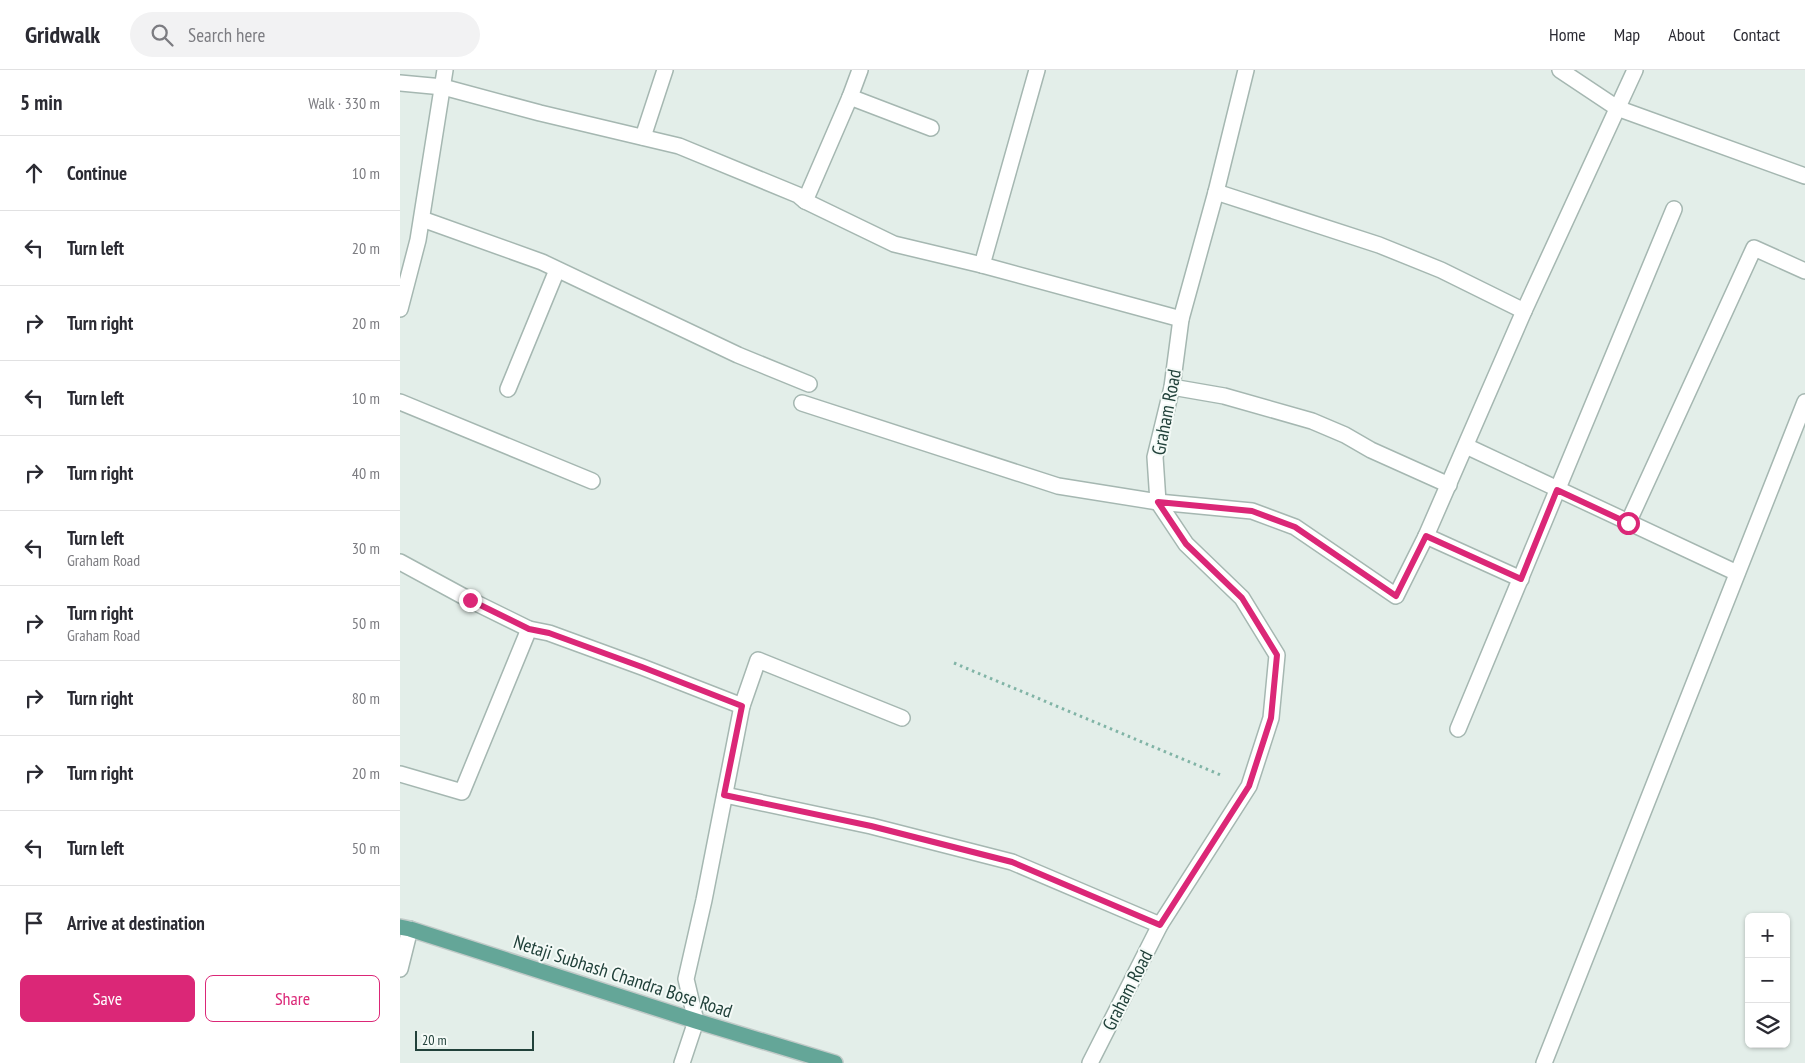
<!DOCTYPE html>
<html lang="en">
<head>
<meta charset="utf-8">
<style>
  :root { --surface:#fff; --page:#f2f2f3; --text:#2b2b33; --muted:#7c7c81; --line:#e1e1e2; --accent:#db2777 }
  body { margin:0; font-family:"PT Sans Narrow",sans-serif; background:var(--page); color:var(--text) }
  .controls { position:absolute; right:15px; bottom:15px; display:grid; overflow:hidden; border-radius:8px; box-shadow:0 1px 4px #0004 }
  .controls button { width:45px; height:45px; display:grid; place-items:center; padding:0; border:0; border-bottom:1px solid var(--line); background:var(--surface); color:var(--text); font:25px sans-serif }
  .scale { position:absolute; left:15px; bottom:12px; width:119px; box-sizing:border-box; padding-left:5px; border:2px solid #21413a; border-top:0; font-size:14px; line-height:18px; white-space:nowrap; color:#21413a; -webkit-text-stroke:4px #f4faf7; paint-order:stroke }
  .stop { position:absolute; width:15px; height:15px; margin:-11px; border:4px solid #db2777; border-radius:50%; background:#fff }
  .stop.end { background:#db2777; border-color:#fff; box-shadow:0 1px 5px #0008 }
  .list { margin:0; padding:0; list-style:none }
  h2 { display:flex; justify-content:space-between; align-items:center; height:65px; margin:0; padding:0 20px; font-size:21px }
  h2 small { font-size:16px; font-weight:400; color:var(--muted) }
  .list li { display:grid; grid-template-columns:32px 1fr auto; gap:15px; align-items:center; box-sizing:border-box; height:75px; padding:0 20px; border-top:1px solid var(--line) }
  .list b { display:block; font-size:19px; white-space:nowrap }
  .list p { margin:0; font-size:16px; white-space:nowrap; color:var(--muted) }
  .list em { font-size:16px; font-style:normal; color:var(--muted) }
  .actions { display:flex; gap:10px; padding:15px 20px }
  .actions a { flex:1; padding:11px 0; border:1px solid var(--accent); border-radius:8px; text-align:center; font-size:18px; color:var(--accent) }
  .actions .main { background:var(--accent); color:#fff }
  .icon { flex:none; width:28px; height:28px; fill:none; stroke:currentColor; stroke-width:2; stroke-linecap:round; stroke-linejoin:round }
  .map { position:relative; flex:none; width:1405px; height:993px; overflow:hidden }
  header { display:flex; align-items:center; gap:30px; box-sizing:border-box; height:70px; padding:0 25px; background:var(--surface); border-bottom:1px solid var(--line) }
  header strong { font-size:24px }
  nav { display:flex; gap:28px; margin-inline-start:auto; font-size:18px }
  .search { width:350px; height:45px; background:var(--page); display:flex; align-items:center; gap:12px; box-sizing:border-box; padding:0 18px; border-radius:28px; color:var(--muted); font-size:19px }
  main { display:flex }
  aside { flex:1; background:var(--surface) }
  .map>svg:first-child { display:block }
  .lines { fill:none; stroke-linecap:round; stroke-linejoin:round }
  .service-casing { stroke:#a5b7b1; stroke-width:18 }
  .minor-casing { stroke:#a5b7b1; stroke-width:18 }
  .tertiary-casing { stroke:#a5b7b1; stroke-width:18 }
  .primary-casing { stroke:#c1cac8; stroke-width:18 }
  .path { stroke:#81b4a6; stroke-width:3; stroke-dasharray:2.5 4; stroke-linecap:butt }
  .service { stroke:#fff; stroke-width:15 }
  .minor { stroke:#fff; stroke-width:15 }
  .tertiary { stroke:#fff; stroke-width:15 }
  .primary { stroke:#64a698; stroke-width:15 }
  .route { stroke:#db2777; stroke-width:6 }
  .labels { text-anchor:middle; dominant-baseline:central; stroke-width:4; stroke-linejoin:round; paint-order:stroke }
  .street-label { font-size:19px; fill:#21413a; stroke:#f4faf7 }
</style>
</head>
<body>
<header>
<strong>Gridwalk</strong>
<div class="search"><svg class="icon" aria-label="search" viewBox="0 0 24 24"><circle cx="10" cy="10" r="6"/><path d="M15 15l6 6"/></svg>Search here</div>
<nav><a>Home</a><a>Map</a><a>About</a><a>Contact</a></nav>
</header>
<main>
<aside>
<h2>5 min<small>Walk · 330 m</small></h2>
<ul class="list">
<li><svg class="icon" aria-label="ahead" viewBox="0 0 24 24"><path d="M12 20V5M6 11l6-6 6 6"/></svg><div><b>Continue</b></div><em>10 m</em></li>
<li><svg class="icon" aria-label="left" viewBox="0 0 24 24"><path d="M17 20v-9H6M10 6l-5 5 5 5"/></svg><div><b>Turn left</b></div><em>20 m</em></li>
<li><svg class="icon" aria-label="right" viewBox="0 0 24 24"><path d="M7 20v-9h11M14 6l5 5-5 5"/></svg><div><b>Turn right</b></div><em>20 m</em></li>
<li><svg class="icon" aria-label="left" viewBox="0 0 24 24"><path d="M17 20v-9H6M10 6l-5 5 5 5"/></svg><div><b>Turn left</b></div><em>10 m</em></li>
<li><svg class="icon" aria-label="right" viewBox="0 0 24 24"><path d="M7 20v-9h11M14 6l5 5-5 5"/></svg><div><b>Turn right</b></div><em>40 m</em></li>
<li><svg class="icon" aria-label="left" viewBox="0 0 24 24"><path d="M17 20v-9H6M10 6l-5 5 5 5"/></svg><div><b>Turn left</b><p>Graham Road</p></div><em>30 m</em></li>
<li><svg class="icon" aria-label="right" viewBox="0 0 24 24"><path d="M7 20v-9h11M14 6l5 5-5 5"/></svg><div><b>Turn right</b><p>Graham Road</p></div><em>50 m</em></li>
<li><svg class="icon" aria-label="right" viewBox="0 0 24 24"><path d="M7 20v-9h11M14 6l5 5-5 5"/></svg><div><b>Turn right</b></div><em>80 m</em></li>
<li><svg class="icon" aria-label="right" viewBox="0 0 24 24"><path d="M7 20v-9h11M14 6l5 5-5 5"/></svg><div><b>Turn right</b></div><em>20 m</em></li>
<li><svg class="icon" aria-label="left" viewBox="0 0 24 24"><path d="M17 20v-9H6M10 6l-5 5 5 5"/></svg><div><b>Turn left</b></div><em>50 m</em></li>
<li><svg class="icon" aria-label="arrive" viewBox="0 0 24 24"><path d="M6 21V4h12l-3 4 3 4H6"/></svg><div><b>Arrive at destination</b></div></li>
</ul>
<div class="actions"><a class="main">Save</a><a>Share</a></div>
</aside>
<div class="map">
<svg width="1405" height="993" viewBox="0 0 1405 993">
  <rect width="100%" height="100%" fill="#e3eee9"/>
  <g class="lines">
    <!-- service casing -->
    <g class="service-casing">
      <g id="service">
        <path d="M 460,0 L 450,27 L 531,58"/>
        <path d="M 1160,0 L 1217,38 L 1405,106"/>
        <path d="M 816,122 L 979,175 L 1041,200 L 1124,241"/>
        <path d="M 405,131 L 450,27"/>
        <path d="M 22,149 L 142,192 L 338,285 L 409,314"/>
        <path d="M 582,195 L 637,0"/>
        <path d="M 772,317 L 824,326 L 912,351 L 945,365 L 971,380 L 1049,415"/>
        <path d="M 0,332 L 192,411"/>
        <path d="M 402,333 L 658,416 L 758,432 L 852,441 L 895,457 L 996,526 L 1026,466 L 1124,241 L 1235,0"/>
        <path d="M 1066,376 L 1337,503"/>
        <path d="M 1228,453 L 1354,178 L 1405,201"/>
        <path d="M 1026,466 L 1121,509"/>
        <path d="M 0,492 L 70,530 L 129,559 L 149,563 L 242,597 L 342,636"/>
        <path d="M 1058,659 L 1274,139"/>
        <path d="M 0,704 L 62,722 L 129,559"/>
        <path d="M 0,899 L 10,859"/>
      </g>
    </g>
    <!-- minor casing -->
    <g class="minor-casing">
      <g id="minor">
        <path d="M 0,13 L 43,17 L 140,43 L 279,76 L 398,125 L 405,131 L 494,174 L 582,195 L 781,249"/>
        <path d="M 243,67 L 265,0"/>
        <path d="M 0,239 L 18,170 L 45,0"/>
        <path d="M 108,319 L 157,200"/>
        <path d="M 325,725 L 471,756 L 612,792 L 760,855"/>
        <path d="M 282,993 L 296,951 L 286,909 L 304,830 L 342,636 L 358,590 L 502,648"/>
        <path d="M 1144,993 L 1405,332"/>
      </g>
    </g>
    <!-- tertiary casing -->
    <g class="tertiary-casing">
      <path id="tertiary" d="M 690,993 L 760,855 L 849,716 L 871,648 L 877,585 L 842,528 L 786,474 L 758,432 L 755,387 L 772,317 L 781,249 L 816,122 L 846,0"/>
    </g>
    <!-- primary casing -->
    <g class="primary-casing">
      <path id="primary" d="M 0,857 L 10,859 L 296,951 L 435,993"/>
    </g>
    <!-- path -->
    <path class="path" d="M 554,593 L 823,706"/>
    <!-- service -->
    <use href="#service" class="service"/>
    <!-- minor -->
    <use href="#minor" class="minor"/>
    <!-- tertiary -->
    <use href="#tertiary" class="tertiary"/>
    <!-- primary -->
    <use href="#primary" class="primary"/>
  </g>
  <g class="lines">
    <!-- route -->
    <path class="route" d="M 70,530 L 129,559 L 149,563 L 242,597 L 342,636 L 324,725 L 471,756 L 612,792 L 760,855 L 849,716 L 871,648 L 877,585 L 842,528 L 786,474 L 758,432 L 852,441 L 895,457 L 996,526 L 1026,466 L 1121,509 L 1157,420 L 1228,453"/>
  </g>
  <g class="labels">
    <!-- street labels -->
    <g class="street-label">
      <text transform="translate(766 342) rotate(-79)">Graham Road</text>
      <text transform="translate(223 906) rotate(18)">Netaji Subhash Chandra Bose Road</text>
      <text transform="translate(727 920) rotate(-63)">Graham Road</text>
    </g>
  </g>
</svg>
<div class="controls">
<button>+</button>
<button>−</button>
<button><svg class="icon" aria-label="layers" viewBox="0 0 24 24"><path d="M12 4l9 5-9 5-9-5zM3 14l9 5 9-5"/></svg></button>
</div>
<div class="scale">20 m</div>
<div class="stop" style="left:1228px;top:453px"></div>
<div class="stop end" style="left:70px;top:530px"></div>
</div>
</main>
</body>
</html>
